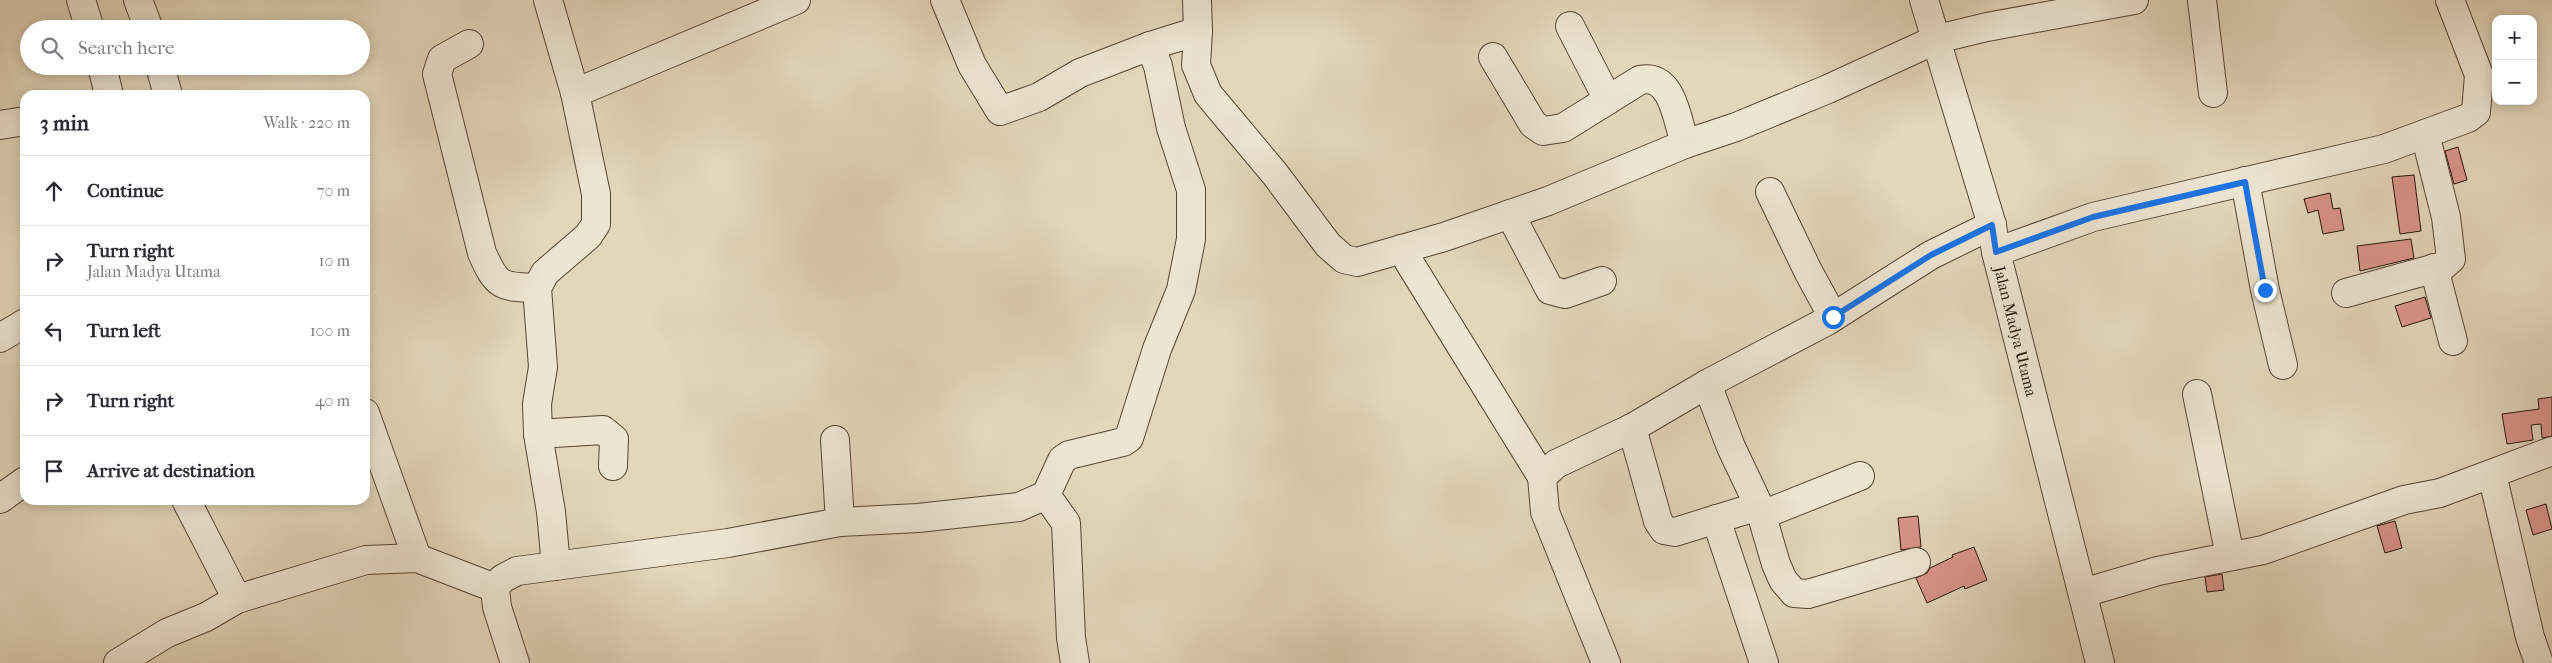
<!DOCTYPE html>
<html lang="en">
<head>
<meta charset="utf-8">
<style>
  :root { --surface:#fff; --page:#f7f7f7; --text:#2b2b33; --muted:#7c7c81; --line:#e1e1e2 }
  body { margin:0; font-family:"IM FELL French Canon",serif; background:var(--page); color:var(--text) }
  .controls { position:absolute; right:15px; top:15px; display:grid; overflow:hidden; border-radius:10px; box-shadow:0 2px 12px #0003 }
  .controls button { width:45px; height:45px; display:grid; place-items:center; padding:0; border:0; border-bottom:1px solid var(--line); background:var(--surface); color:var(--text); font:25px sans-serif }
  .stop { position:absolute; width:15px; height:15px; margin:-11px; border:4px solid #1a73e8; border-radius:50%; background:#fff }
  .stop.end { background:#1a73e8; border-color:#fff; box-shadow:0 1px 5px #0008 }
  .list { margin:0; padding:0; list-style:none }
  h2 { display:flex; justify-content:space-between; align-items:center; height:65px; margin:0; padding:0 20px; font-size:21px }
  h2 small { font-size:16px; font-weight:400; color:var(--muted) }
  .list li { display:grid; grid-template-columns:32px 1fr auto; gap:15px; align-items:center; box-sizing:border-box; height:70px; padding:0 20px; border-top:1px solid var(--line) }
  .list b { display:block; font-size:19px; white-space:nowrap }
  .list p { margin:0; font-size:16px; white-space:nowrap; color:var(--muted) }
  .list em { font-size:16px; font-style:normal; color:var(--muted) }
  .icon { flex:none; width:28px; height:28px; fill:none; stroke:currentColor; stroke-width:2; stroke-linecap:round; stroke-linejoin:round }
  .map { position:relative; flex:none; width:2552px; height:663px; overflow:hidden }
  .search { position:absolute; background:var(--surface); box-shadow:0 2px 12px #0003; left:20px; top:20px; width:350px; height:55px; display:flex; align-items:center; gap:12px; box-sizing:border-box; padding:0 18px; border-radius:28px; color:var(--muted); font-size:19px }
  .panel { position:absolute; background:var(--surface); box-shadow:0 2px 12px #0003; left:20px; top:90px; width:350px; height:415px; border-radius:15px }
  .map>svg:first-child { display:block }
  .building { fill:#da9489; stroke:#281508 }
  .lines { fill:none; stroke-linecap:round; stroke-linejoin:round }
  .minor-casing { stroke:#574534; stroke-width:30 }
  .minor { stroke:#ede4d2; stroke-width:28 }
  .route { stroke:#1a73e8; stroke-width:6 }
  .labels { text-anchor:middle; dominant-baseline:central; stroke-width:4.5; stroke-linejoin:round; paint-order:stroke }
  .street-label { font-size:16px; fill:#281508; stroke:#ede4d2 }
</style>
</head>
<body>
<div class="map">
<svg width="2552" height="663" viewBox="0 0 2552 663">
  <rect width="100%" height="100%" fill="#e3d6ba"/>
  <filter id="stains"><feTurbulence type="fractalNoise" baseFrequency=".004" numOctaves="4"/><feColorMatrix values="0 0 0 0 .2 0 0 0 0 .09 0 0 0 0 .02 0 0 0 .5 -.17"/></filter>
  <radialGradient id="worn" r=".72"><stop offset=".6" stop-color="#630" stop-opacity="0"/><stop offset="1" stop-color="#630" stop-opacity=".3"/></radialGradient>
  <!-- building -->
  <g class="building">
    <path d="M 2458,147 L 2467,180 L 2454,184 L 2445,151 Z"/>
    <path d="M 2414,175 L 2421,231 L 2400,234 L 2392,177 Z"/>
    <path d="M 2330,193 L 2333,209 L 2340,208 L 2344,230 L 2323,234 L 2318,210 L 2308,213 L 2304,199 Z"/>
    <path d="M 2411,239 L 2414,258 L 2360,271 L 2357,246 Z"/>
    <path d="M 2425,297 L 2431,318 L 2402,327 L 2395,306 Z"/>
    <path d="M 2552,397 L 2552,436 L 2542,438 L 2541,424 L 2531,425 L 2533,440 L 2507,444 L 2502,414 L 2539,409 L 2538,399 Z"/>
    <path d="M 2546,504 L 2552,529 L 2533,535 L 2526,510 Z"/>
    <path d="M 1918,516 L 1921,547 L 1901,550 L 1898,518 Z"/>
    <path d="M 2395,521 L 2402,548 L 2385,553 L 2377,526 Z"/>
    <path d="M 1974,547 L 1987,580 L 1965,589 L 1964,586 L 1927,603 L 1916,578 L 1927,573 L 1930,568 L 1953,557 L 1952,555 Z"/>
    <path d="M 2222,574 L 2224,590 L 2207,592 L 2205,577 Z"/>
  </g>
  <g class="lines">
    <!-- minor casing -->
    <g class="minor-casing">
      <g id="minor">
        <path d="M 81,0 L 90,29"/>
        <path d="M 138,0 L 149,29"/>
        <path d="M 548,0 L 575,93 L 596,194 L 596,224 L 588,236 L 545,273 L 537,288 L 543,367 L 537,404 L 538,434 L 551,512 L 556,566"/>
        <path d="M 945,0 L 972,65 L 1000,111 L 1039,97 L 1080,73 L 1150,46"/>
        <path d="M 1197,0 L 1198,31"/>
        <path id="s1" d="M 1924,0 L 1992,225 L 1996,252 L 2100,663"/>
        <path d="M 2202,0 L 2213,93"/>
        <path d="M 1570,26 L 1608,100"/>
        <path d="M 469,44 L 442,59 L 437,74 L 482,253 C 497,287 501,287 537,288"/>
        <path d="M 1493,57 L 1533,124 L 1543,131 L 1563,128 L 1640,80 C 1673,73 1677,120 1685,144"/>
        <path d="M 102,66 L 109,95"/>
        <path d="M 160,66 L 168,95"/>
        <path d="M 575,93 L 796,0"/>
        <path d="M 0,125 L 25,121"/>
        <path d="M 2245,181 L 2265,290 L 2283,365"/>
        <path d="M 1770,192 L 1808,271 L 1833,317"/>
        <path d="M 1510,214 L 1550,290 L 1565,294 L 1602,281"/>
        <path d="M 1401,249 L 1542,477"/>
        <path d="M 1996,252 L 2093,217 L 2384,149 L 2468,118 L 2476,112 L 2479,75 L 2450,0"/>
        <path d="M 2434,268 L 2453,341"/>
        <path d="M 2346,293 L 2443,266 L 2451,259 L 2446,217 L 2425,134"/>
        <path d="M 0,338 L 25,323"/>
        <path d="M 1707,384 L 1731,447 L 1759,506 L 1776,564 L 1783,580 L 1794,593 L 1808,594 L 1916,562"/>
        <path d="M 2197,394 L 2230,556"/>
        <path d="M 365,413 L 417,558"/>
        <path d="M 1632,428 L 1658,521 L 1664,530 L 1675,532 L 1759,506"/>
        <path d="M 538,434 L 603,430 L 614,439 L 613,466"/>
        <path d="M 835,440 L 840,522"/>
        <path d="M 2492,474 L 2530,637 L 2539,663"/>
        <path d="M 1046,495 L 1066,523 L 1071,638 L 1075,663"/>
        <path d="M 0,499 L 25,481"/>
        <path d="M 186,500 L 237,599"/>
        <path d="M 1762,515 L 1860,476"/>
        <path d="M 1716,519 L 1764,663"/>
        <path d="M 2083,593 L 2158,571 L 2263,550 L 2404,500 L 2440,493 L 2552,451"/>
        <path d="M 118,663 L 167,633 L 206,617 L 237,599 L 366,560 L 417,558 L 495,588"/>
        <path d="M 515,663 L 497,607 L 495,588 L 502,579 L 517,571 L 728,543 L 840,522 L 918,518 L 1019,507 L 1046,495 L 1062,460 L 1069,455 L 1123,442 L 1129,438 L 1157,349 L 1181,290 L 1191,239 L 1191,190 L 1171,128 L 1158,66 L 1150,46 L 1198,31 L 1196,65 L 1208,94 L 1275,174 L 1328,245 L 1344,259 L 1357,262 L 1444,237 L 1548,201 L 1685,144 L 1736,127 L 1828,89 L 1937,39 L 1987,27 L 2134,0"/>
        <path d="M 1606,663 L 1545,512 L 1542,477 L 1556,464 L 1632,428 L 1707,384 L 1827,321 L 1931,255 L 1992,225"/>
      </g>
    </g>
    <!-- minor -->
    <use href="#minor" class="minor"/>
  </g>
  <g class="lines">
    <!-- route -->
    <path class="route" d="M 1833,317 L 1931,255 L 1992,225 L 1996,252 L 2093,217 L 2245,182 L 2265,290"/>
  </g>
  <g class="labels">
    <!-- street labels -->
    <g class="street-label">
      <text stroke="none"><textPath href="#s1" startOffset="344">Jalan Madya Utama</textPath></text>
    </g>
  </g>
  <rect width="100%" height="100%" filter="url(#stains)"/>
  <rect width="100%" height="100%" fill="url(#worn)"/>
</svg>
<div class="controls">
<button>+</button>
<button>−</button>
</div>
<div class="stop" style="left:1833px;top:317px"></div>
<div class="stop end" style="left:2265px;top:290px"></div>
<div class="search"><svg class="icon" aria-label="search" viewBox="0 0 24 24"><circle cx="10" cy="10" r="6"/><path d="M15 15l6 6"/></svg>Search here</div>
<section class="panel">
<h2>3 min<small>Walk · 220 m</small></h2>
<ul class="list">
<li><svg class="icon" aria-label="ahead" viewBox="0 0 24 24"><path d="M12 20V5M6 11l6-6 6 6"/></svg><div><b>Continue</b></div><em>70 m</em></li>
<li><svg class="icon" aria-label="right" viewBox="0 0 24 24"><path d="M7 20v-9h11M14 6l5 5-5 5"/></svg><div><b>Turn right</b><p>Jalan Madya Utama</p></div><em>10 m</em></li>
<li><svg class="icon" aria-label="left" viewBox="0 0 24 24"><path d="M17 20v-9H6M10 6l-5 5 5 5"/></svg><div><b>Turn left</b></div><em>100 m</em></li>
<li><svg class="icon" aria-label="right" viewBox="0 0 24 24"><path d="M7 20v-9h11M14 6l5 5-5 5"/></svg><div><b>Turn right</b></div><em>40 m</em></li>
<li><svg class="icon" aria-label="arrive" viewBox="0 0 24 24"><path d="M6 21V4h12l-3 4 3 4H6"/></svg><div><b>Arrive at destination</b></div></li>
</ul>
</section>
</div>
</body>
</html>
